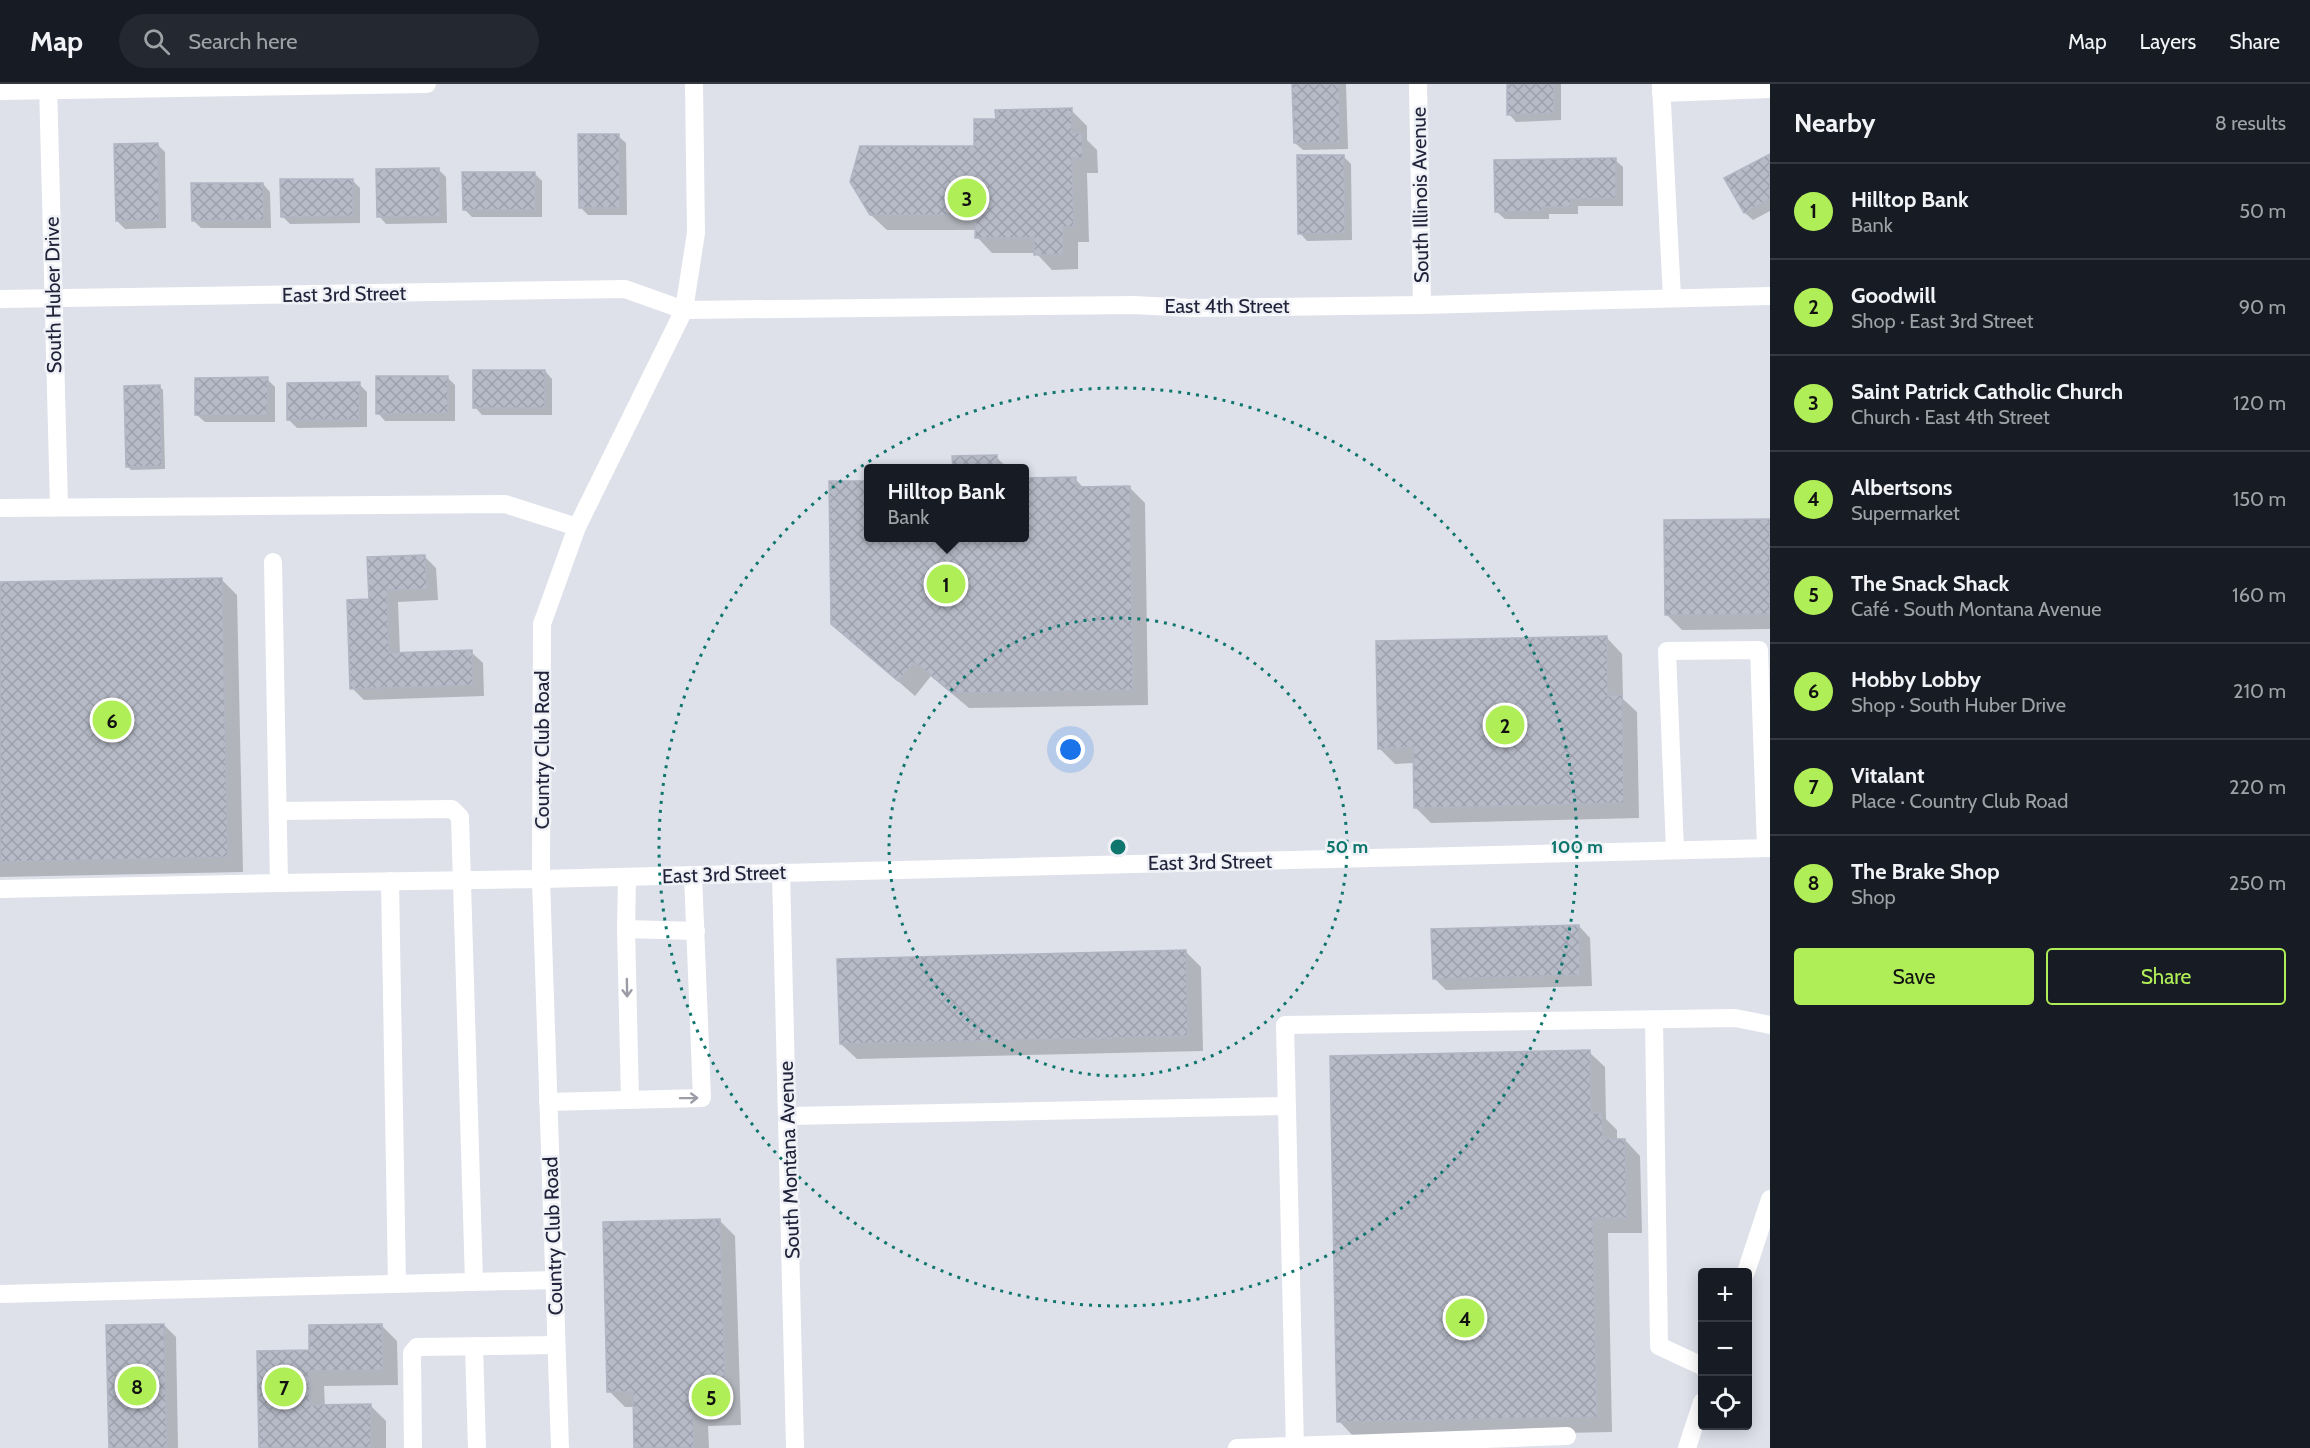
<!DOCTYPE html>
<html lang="en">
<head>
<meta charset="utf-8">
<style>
  :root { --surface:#171b24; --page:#242831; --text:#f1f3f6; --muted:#9ea1a6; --line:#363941; --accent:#b0ee58 }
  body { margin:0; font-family:Cabin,sans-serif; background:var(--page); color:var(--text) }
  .controls { position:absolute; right:18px; bottom:18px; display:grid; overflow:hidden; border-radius:6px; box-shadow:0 3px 15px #0003 }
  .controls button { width:54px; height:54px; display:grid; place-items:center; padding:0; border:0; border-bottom:2px solid var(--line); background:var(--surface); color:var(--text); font:30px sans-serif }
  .you { position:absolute; left:1071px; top:666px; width:21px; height:21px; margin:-15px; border:4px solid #fff; border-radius:50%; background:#1a73e8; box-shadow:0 0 0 9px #1a73e833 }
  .badge { display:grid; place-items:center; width:39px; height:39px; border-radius:50%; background:var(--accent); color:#111; font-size:20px; font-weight:700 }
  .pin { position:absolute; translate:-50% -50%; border:3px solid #fff; box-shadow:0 2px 6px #0006 }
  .popup { position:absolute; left:864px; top:380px; width:165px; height:78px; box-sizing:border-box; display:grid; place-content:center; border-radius:6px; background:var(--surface); filter:drop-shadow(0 2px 4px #0005); font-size:20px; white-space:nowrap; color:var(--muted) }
  .popup b { font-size:22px; color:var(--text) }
  .popup::after { content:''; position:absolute; left:50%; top:100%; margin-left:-12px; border:12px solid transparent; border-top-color:var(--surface) }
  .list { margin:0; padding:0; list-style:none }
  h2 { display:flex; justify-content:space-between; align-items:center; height:78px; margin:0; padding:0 24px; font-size:26px }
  h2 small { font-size:20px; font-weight:400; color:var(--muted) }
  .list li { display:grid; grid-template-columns:39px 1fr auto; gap:18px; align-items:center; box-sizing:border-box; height:96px; padding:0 24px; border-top:2px solid var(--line) }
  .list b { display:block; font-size:22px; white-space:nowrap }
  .list p { margin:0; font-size:20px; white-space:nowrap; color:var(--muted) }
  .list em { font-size:20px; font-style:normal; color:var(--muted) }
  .actions { display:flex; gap:12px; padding:18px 24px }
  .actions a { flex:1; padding:14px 0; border:2px solid var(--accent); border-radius:6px; text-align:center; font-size:21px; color:var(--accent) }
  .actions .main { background:var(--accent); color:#111 }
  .icon { flex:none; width:33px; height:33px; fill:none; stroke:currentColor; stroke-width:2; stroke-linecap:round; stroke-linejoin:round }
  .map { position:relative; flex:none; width:1770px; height:1364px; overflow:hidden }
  header { display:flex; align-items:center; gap:36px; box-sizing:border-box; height:84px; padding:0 30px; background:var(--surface); border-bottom:2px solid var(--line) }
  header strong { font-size:28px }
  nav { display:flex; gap:33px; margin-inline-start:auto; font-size:21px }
  .search { width:420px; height:54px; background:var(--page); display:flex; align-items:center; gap:15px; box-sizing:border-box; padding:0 21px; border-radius:33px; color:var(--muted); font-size:22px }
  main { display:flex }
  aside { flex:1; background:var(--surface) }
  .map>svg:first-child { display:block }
  .shadow { fill:#0003 }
  .building { fill:url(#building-cross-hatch); stroke:#b1b5c3; stroke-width:1.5 }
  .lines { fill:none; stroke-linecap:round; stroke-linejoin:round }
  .minor { stroke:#fff; stroke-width:18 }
  .oneway { stroke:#9b9ca6 }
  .ring { fill:none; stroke:#0f766e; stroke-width:3; stroke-dasharray:3 6 }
  .labels { text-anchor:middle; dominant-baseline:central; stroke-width:5; stroke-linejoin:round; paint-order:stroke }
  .street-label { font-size:20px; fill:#202339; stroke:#eff1f6 }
  .centre { fill:#0f766e; stroke:#eff1f6; stroke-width:3 }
  .ring-label { font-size:18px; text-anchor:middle; font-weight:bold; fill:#0f766e; stroke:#eff1f6; stroke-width:5; stroke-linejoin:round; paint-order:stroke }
</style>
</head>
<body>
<header>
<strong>Map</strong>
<div class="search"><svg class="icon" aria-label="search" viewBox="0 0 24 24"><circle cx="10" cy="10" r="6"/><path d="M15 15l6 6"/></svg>Search here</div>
<nav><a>Map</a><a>Layers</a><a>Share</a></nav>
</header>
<main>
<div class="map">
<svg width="1770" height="1364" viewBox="0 0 1770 1364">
  <defs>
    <pattern id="building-cross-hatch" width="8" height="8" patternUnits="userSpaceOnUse" patternTransform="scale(1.5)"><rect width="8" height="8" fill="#b7bbc7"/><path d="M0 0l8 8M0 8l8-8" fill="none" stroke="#9da0ac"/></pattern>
  </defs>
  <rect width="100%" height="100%" fill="#dee1ea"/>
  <!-- shadow -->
  <g class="shadow">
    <path d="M 1294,0 L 1346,0 L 1348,65 L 1303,66 L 1295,59 Z"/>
    <path d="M 1508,0 L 1561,0 L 1561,36 L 1516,38 L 1509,30 Z"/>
    <path d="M 1071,26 L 1087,42 L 1087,56 L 1097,66 L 1098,89 L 1087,89 L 1089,158 L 1078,158 L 1078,185 L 1052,186 L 1036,169 L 992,169 L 977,153 L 977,146 L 887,146 L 871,131 L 975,64 L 998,37 Z"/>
    <path d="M 618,52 L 626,59 L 627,131 L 588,131 L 580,123 Z"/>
    <path d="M 157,60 L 165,68 L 166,144 L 125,145 L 117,137 Z"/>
    <path d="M 1770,71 L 1770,127 L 1753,136 L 1745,129 L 1726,95 Z"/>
    <path d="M 1343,72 L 1351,80 L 1352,156 L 1307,157 L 1300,149 Z"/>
    <path d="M 1615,76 L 1623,83 L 1623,122 L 1578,122 L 1578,130 L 1549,130 L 1549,135 L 1505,135 L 1497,128 Z"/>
    <path d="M 438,85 L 446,93 L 447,139 L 386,140 L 379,132 Z"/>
    <path d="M 534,89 L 542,97 L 542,133 L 472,133 L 464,125 Z"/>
    <path d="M 352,96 L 360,104 L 360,139 L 290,140 L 282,132 Z"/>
    <path d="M 263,100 L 270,108 L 271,144 L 201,144 L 193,136 Z"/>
    <path d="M 545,287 L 552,295 L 552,331 L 482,331 L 475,323 Z"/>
    <path d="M 447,293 L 455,301 L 455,337 L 385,337 L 378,329 Z"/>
    <path d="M 267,295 L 275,303 L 275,338 L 205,338 L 197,331 Z"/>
    <path d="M 359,300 L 367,308 L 367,343 L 297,344 L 289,336 Z"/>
    <path d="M 160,303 L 163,306 L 165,385 L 131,386 L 127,382 Z"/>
    <path d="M 996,373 L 1008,384 L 954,384 L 954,374 Z"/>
    <path d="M 1075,395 L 1084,404 L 1129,403 L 1145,419 L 1148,621 L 969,624 L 931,592 L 915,612 L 833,540 L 868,398 L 868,454 L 1024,454 L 1024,396 Z"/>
    <path d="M 1770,437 L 1770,545 L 1682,546 L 1666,530 Z"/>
    <path d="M 425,473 L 436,484 L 438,516 L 398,518 L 400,570 L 471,568 L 483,579 L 484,612 L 364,616 L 352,604 L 370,517 Z"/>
    <path d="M 221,495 L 237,511 L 243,788 L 0,793 L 0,500 Z"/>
    <path d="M 1607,554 L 1622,570 L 1623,615 L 1637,628 L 1639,734 L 1431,739 L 1415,723 L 1414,679 L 1395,680 L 1379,664 Z"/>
    <path d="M 1579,842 L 1590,854 L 1592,902 L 1446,906 L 1434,894 Z"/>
    <path d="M 1185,867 L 1201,883 L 1203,967 L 857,975 L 841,960 Z"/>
    <path d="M 1589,968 L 1605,983 L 1606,1035 L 1617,1046 L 1617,1056 L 1625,1056 L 1640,1072 L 1642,1149 L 1608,1149 L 1612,1348 L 1354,1353 L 1339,1337 Z"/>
    <path d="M 719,1136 L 735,1152 L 741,1341 L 708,1342 L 709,1364 L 636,1364 L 635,1323 L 625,1323 L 609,1307 Z"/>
    <path d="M 164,1241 L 176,1253 L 178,1364 L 110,1364 Z"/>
    <path d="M 382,1242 L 397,1257 L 398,1301 L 324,1302 L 325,1322 L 370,1321 L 386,1337 L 386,1364 L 261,1364 L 311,1267 Z"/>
  </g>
  <!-- building -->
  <g class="building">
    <path d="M 1292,0 L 1339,0 L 1340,58 L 1294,59 Z"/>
    <path d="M 1507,0 L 1554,0 L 1554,29 L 1507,31 Z"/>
    <path d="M 1072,24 L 1072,49 L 1082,49 L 1083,74 L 1072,74 L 1074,143 L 1063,143 L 1063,170 L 1034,171 L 1034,154 L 975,154 L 976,131 L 870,131 L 850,98 L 860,62 L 974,62 L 974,35 L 996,35 L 995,26 Z"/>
    <path d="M 578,50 L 619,50 L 620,124 L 579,124 Z"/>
    <path d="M 158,59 L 159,137 L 116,137 L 114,60 Z"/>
    <path d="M 1770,70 L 1770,115 L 1744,129 L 1724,94 Z"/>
    <path d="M 1297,71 L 1344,71 L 1345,149 L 1298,150 Z"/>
    <path d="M 1616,74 L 1616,114 L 1571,115 L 1571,123 L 1542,123 L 1542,127 L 1495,128 L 1494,76 Z"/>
    <path d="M 439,84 L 440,132 L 377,133 L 376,85 Z"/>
    <path d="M 462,88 L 535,88 L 535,126 L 463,126 Z"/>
    <path d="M 280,95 L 353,95 L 353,132 L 281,133 Z"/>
    <path d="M 191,99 L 263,99 L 264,136 L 192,137 Z"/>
    <rect x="473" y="286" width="72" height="38"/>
    <path d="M 376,292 L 448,292 L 448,329 L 376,330 Z"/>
    <path d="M 268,293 L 267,331 L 195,331 L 195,294 Z"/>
    <path d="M 360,298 L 359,336 L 287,336 L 287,299 Z"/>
    <path d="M 160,301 L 162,382 L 126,383 L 124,302 Z"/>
    <path d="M 997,371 L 997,384 L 953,384 L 952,372 Z"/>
    <path d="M 1076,393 L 1076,403 L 1130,402 L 1133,606 L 952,609 L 915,578 L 898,597 L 831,540 L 829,397 L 868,397 L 868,454 L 1024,454 L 1024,394 Z"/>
    <path d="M 1770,435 L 1770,530 L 1665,531 L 1664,436 Z"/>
    <path d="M 425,471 L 427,505 L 387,506 L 389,569 L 472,566 L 473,601 L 350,605 L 347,516 L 369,515 L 367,473 Z"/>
    <path d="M 222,494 L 228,773 L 0,778 L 0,498 Z"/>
    <path d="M 1607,552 L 1608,612 L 1622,611 L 1624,719 L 1414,724 L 1413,663 L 1378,665 L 1376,557 Z"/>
    <path d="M 1579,841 L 1580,891 L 1433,895 L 1431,845 Z"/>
    <path d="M 1186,866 L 1188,952 L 840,960 L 837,875 Z"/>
    <path d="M 1590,966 L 1591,1029 L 1602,1029 L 1603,1055 L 1625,1055 L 1627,1134 L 1593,1134 L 1597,1333 L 1337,1338 L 1330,972 Z"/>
    <path d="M 720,1135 L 726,1326 L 693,1327 L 694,1364 L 634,1364 L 633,1308 L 607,1308 L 603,1138 Z"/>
    <path d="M 164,1240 L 167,1364 L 109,1364 L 106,1241 Z"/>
    <path d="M 382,1240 L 383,1286 L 309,1287 L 310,1321 L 371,1320 L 371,1364 L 259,1364 L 257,1267 L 309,1266 L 309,1241 Z"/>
  </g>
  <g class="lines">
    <!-- minor -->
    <g class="minor">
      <path d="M 48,0 L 59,422"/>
      <path d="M 1418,0 L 1422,221"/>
      <path d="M 1661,0 L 1672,213"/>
      <path d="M 0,7 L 427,0"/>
      <path d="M 1661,9 L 1770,5"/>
      <path d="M 0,215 L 625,205 L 684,226 L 1134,221 L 1191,224 L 1422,221 L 1770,212"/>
      <path d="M 0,424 L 505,420 L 577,443"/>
      <path d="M 273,478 L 279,799 L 541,795 L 1770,764"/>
      <path d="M 278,727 L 452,725 L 460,733 L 474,1198"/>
      <path d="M 1675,766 L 1667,567 L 1759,566 L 1766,764"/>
      <path d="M 781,788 L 795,1364"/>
      <path d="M 627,793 L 626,845 L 630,1015"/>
      <path d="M 390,797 L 397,1200"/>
      <path d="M 0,805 L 279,799"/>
      <path d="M 626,845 L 696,847"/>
      <path d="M 1654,936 L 1659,1262 L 1702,1282"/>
      <path d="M 548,1018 L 702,1014 L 693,791"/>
      <path d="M 788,1032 L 1287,1022"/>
      <path d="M 1746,1188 L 1770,1115"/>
      <path d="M 0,1210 L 554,1196"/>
      <path d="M 474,1262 L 477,1364"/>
      <path d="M 413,1364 L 412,1269 L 417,1263 L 556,1261"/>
      <path d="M 560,1364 L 541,795 L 542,540 L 577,443 L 684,226 L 696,149 L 694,0"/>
      <path d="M 1237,1364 L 1567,1352"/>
      <path d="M 1295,1364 L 1285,941 L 1735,934 L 1770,941"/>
      <path d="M 1687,1364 L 1702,1318"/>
    </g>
  </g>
  <!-- one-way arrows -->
  <defs><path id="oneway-shaft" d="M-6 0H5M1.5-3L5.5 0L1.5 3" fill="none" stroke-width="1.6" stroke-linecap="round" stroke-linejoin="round" transform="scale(1.5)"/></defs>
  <g class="oneway">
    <use href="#oneway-shaft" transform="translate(627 904) rotate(89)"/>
    <use href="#oneway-shaft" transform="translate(689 1014) rotate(-1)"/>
  </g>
  <!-- distance rings -->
  <g class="ring">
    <circle cx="1118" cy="763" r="229"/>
    <circle cx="1118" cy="763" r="459"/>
  </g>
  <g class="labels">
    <!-- street labels -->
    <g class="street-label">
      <text transform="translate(1420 111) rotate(-91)">South Illinois Avenue</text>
      <text transform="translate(344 210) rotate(-1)">East 3rd Street</text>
      <text transform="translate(53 211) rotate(-91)">South Huber Drive</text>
      <text x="1227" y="222">East 4th Street</text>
      <text transform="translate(542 666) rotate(-90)">Country Club Road</text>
      <text transform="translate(1210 778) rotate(-1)">East 3rd Street</text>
      <text transform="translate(724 790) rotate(-2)">East 3rd Street</text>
      <text transform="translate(789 1076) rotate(-92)">South Montana Avenue</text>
      <text transform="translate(553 1152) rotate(-92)">Country Club Road</text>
    </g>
  </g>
  <circle cx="1118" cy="763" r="9" class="centre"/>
  <g class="ring-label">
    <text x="1347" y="769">50 m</text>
    <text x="1577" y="769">100 m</text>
  </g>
</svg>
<div class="controls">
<button>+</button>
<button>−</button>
<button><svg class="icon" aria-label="locate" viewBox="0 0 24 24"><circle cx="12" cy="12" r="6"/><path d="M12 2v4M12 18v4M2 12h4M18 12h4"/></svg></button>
</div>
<div class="you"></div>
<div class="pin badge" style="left:946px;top:500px">1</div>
<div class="popup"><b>Hilltop Bank</b>Bank</div>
<div class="pin badge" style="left:1505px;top:641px">2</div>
<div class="pin badge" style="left:967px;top:114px">3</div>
<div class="pin badge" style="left:1465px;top:1234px">4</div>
<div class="pin badge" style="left:711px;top:1313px">5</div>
<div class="pin badge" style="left:112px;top:636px">6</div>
<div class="pin badge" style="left:284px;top:1303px">7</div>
<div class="pin badge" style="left:137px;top:1302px">8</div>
</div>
<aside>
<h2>Nearby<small>8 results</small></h2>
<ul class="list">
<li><span class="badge">1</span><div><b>Hilltop Bank</b><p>Bank</p></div><em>50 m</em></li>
<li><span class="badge">2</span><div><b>Goodwill</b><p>Shop · East 3rd Street</p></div><em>90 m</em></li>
<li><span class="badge">3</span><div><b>Saint Patrick Catholic Church</b><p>Church · East 4th Street</p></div><em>120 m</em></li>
<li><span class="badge">4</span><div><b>Albertsons</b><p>Supermarket</p></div><em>150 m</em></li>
<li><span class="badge">5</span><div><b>The Snack Shack</b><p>Café · South Montana Avenue</p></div><em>160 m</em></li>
<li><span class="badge">6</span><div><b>Hobby Lobby</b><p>Shop · South Huber Drive</p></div><em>210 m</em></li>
<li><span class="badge">7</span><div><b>Vitalant</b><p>Place · Country Club Road</p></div><em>220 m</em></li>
<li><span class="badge">8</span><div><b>The Brake Shop</b><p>Shop</p></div><em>250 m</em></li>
</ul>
<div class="actions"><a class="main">Save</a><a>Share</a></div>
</aside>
</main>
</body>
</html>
